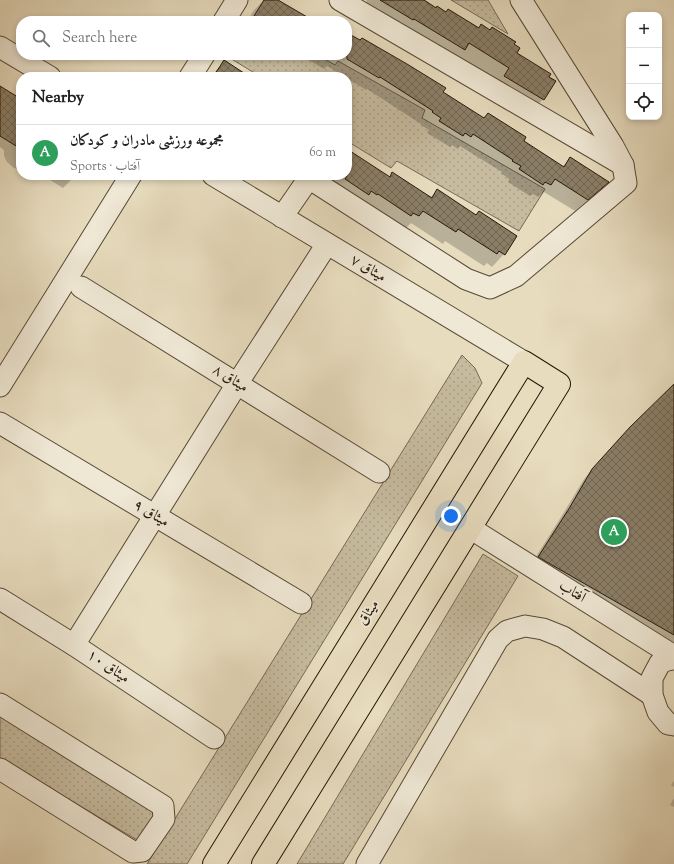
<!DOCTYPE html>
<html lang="en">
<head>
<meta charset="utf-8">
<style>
  :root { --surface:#fff; --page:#f6f6f6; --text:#222; --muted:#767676; --line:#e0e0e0; --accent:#1a73e8 }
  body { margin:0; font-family:"Sorts Mill Goudy",Amiri,serif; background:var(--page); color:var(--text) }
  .controls { position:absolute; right:12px; top:12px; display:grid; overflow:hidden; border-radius:8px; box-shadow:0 2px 6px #0003 }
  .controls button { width:36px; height:36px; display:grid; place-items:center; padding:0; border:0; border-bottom:1px solid var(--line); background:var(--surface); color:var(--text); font:20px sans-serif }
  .you { position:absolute; left:451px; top:516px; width:14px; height:14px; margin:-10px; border:3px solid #fff; border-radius:50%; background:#1a73e8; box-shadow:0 0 0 6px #1a73e833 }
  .badge { display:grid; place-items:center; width:26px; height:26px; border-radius:50%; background:var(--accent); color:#fff; font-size:13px; font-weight:700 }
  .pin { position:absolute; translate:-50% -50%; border:2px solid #fff; box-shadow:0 1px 4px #0006 }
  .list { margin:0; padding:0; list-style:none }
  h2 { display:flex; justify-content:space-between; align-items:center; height:52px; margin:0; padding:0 16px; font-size:17px }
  h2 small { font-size:13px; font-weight:400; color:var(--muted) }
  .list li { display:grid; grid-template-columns:26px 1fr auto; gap:12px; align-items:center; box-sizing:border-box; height:56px; padding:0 16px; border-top:1px solid var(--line) }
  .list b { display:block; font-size:15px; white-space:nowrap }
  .list p { margin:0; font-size:13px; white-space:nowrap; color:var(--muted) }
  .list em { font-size:13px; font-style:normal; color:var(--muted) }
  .icon { flex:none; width:22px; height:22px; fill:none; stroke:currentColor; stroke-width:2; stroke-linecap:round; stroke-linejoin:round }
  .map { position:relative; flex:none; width:674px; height:864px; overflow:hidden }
  .search { position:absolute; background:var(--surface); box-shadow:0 2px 6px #0003; left:16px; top:16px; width:336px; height:44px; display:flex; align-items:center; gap:10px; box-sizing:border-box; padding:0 14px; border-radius:16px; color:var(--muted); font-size:15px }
  .panel { position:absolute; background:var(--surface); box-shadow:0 2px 6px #0003; left:16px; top:72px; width:336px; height:108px; border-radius:16px }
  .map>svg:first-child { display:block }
  .park { fill:url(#park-dots); stroke:#766a54 }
  .shadow { fill:#0003 }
  .building { fill:url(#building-cross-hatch); stroke:#261809 }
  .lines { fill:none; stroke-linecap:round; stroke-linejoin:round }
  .minor-casing { stroke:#564936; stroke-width:23 }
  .major-casing { stroke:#261809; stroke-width:24 }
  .minor { stroke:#efe8d5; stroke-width:21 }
  .major { stroke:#e7dcbe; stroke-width:22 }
  .labels { text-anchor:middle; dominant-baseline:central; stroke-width:4; stroke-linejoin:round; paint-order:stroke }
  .street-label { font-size:15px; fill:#261809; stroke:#efe8d5 }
</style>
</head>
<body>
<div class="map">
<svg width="674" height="864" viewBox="0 0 674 864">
  <defs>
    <pattern id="park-dots" width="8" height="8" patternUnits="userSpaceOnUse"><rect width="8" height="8" fill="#c6bb9f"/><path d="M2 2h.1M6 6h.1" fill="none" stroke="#aaa088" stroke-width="1.8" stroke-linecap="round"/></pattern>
    <pattern id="building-cross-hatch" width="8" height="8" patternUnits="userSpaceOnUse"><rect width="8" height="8" fill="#8a7e67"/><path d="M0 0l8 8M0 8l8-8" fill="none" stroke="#716653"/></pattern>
  </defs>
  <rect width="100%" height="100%" fill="#e7dcbe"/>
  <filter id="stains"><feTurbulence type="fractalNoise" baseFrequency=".005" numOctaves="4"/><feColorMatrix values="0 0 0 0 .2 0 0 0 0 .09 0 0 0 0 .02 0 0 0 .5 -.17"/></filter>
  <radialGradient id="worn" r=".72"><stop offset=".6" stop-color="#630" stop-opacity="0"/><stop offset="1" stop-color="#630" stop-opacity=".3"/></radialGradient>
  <!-- park -->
  <g class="park">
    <path d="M 451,0 L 488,0 L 508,34 Z"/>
    <path d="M 225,55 L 318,55 L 335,65 L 338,61 L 425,110 L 422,118 L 545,189 L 519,231 L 397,161 L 391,168 L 347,141 L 347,77 L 261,77 Z"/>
    <path d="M 462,355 L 475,368 L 482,383 L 187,864 L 147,864 Z"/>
    <path d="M 483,554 L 518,576 L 343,864 L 297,864 Z"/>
    <path d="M 0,715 L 155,810 L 142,843 L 0,758 Z"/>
  </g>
  <!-- shadow -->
  <g class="shadow">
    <path d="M 264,0 L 270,0 L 307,18 L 310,16 L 318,21 L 320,18 L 325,21 L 247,21 L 254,10 Z"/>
    <path d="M 366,0 L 425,0 L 446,13 L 478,28 L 481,26 L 489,30 L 492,28 L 513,45 L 516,53 L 548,77 L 543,99 L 531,112 L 498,81 L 457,56 L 452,61 L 363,9 L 367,1 Z"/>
    <path d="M 347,34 L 483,119 L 488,114 L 523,141 L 562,167 L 570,159 L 607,182 L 595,194 L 575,211 L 544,192 L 538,197 L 533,194 L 530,196 L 508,182 L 509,179 L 501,173 L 502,172 L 460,146 L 458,149 L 452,145 L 450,147 L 427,133 L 429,130 L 421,125 L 421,124 L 367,89 L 366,90 L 347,78 L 347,77 L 345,77 L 327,66 L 324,69 L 300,55 L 347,55 Z"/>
    <path d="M 224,62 L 249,77 L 210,77 Z"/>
    <path d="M 0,87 L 21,100 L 21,170 L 14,168 L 7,162 L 4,156 L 4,150 L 0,147 Z"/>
    <path d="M 347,154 L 389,177 L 392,174 L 430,198 L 437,190 L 504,254 L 492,267 L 487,263 L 484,266 L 445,241 L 443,244 L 411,223 L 406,228 L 313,175 L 347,175 Z"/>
    <path d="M 42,175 L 73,175 L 70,181 L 63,188 Z"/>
    <path d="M 674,385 L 674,648 L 530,566 L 561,517 L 584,479 L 621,437 Z"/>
    <path d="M 674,781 L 674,787 L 671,785 Z"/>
    <path d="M 674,798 L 674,807 L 670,805 Z"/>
  </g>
  <!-- building -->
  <g class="building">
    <path d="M 264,0 L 278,0 L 314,21 L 263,21 L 254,16 Z"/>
    <path d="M 380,0 L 424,0 L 436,8 L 437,6 L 446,12 L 448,9 L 479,28 L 481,24 L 490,30 L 492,27 L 516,42 L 514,44 L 520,48 L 517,53 L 551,74 L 549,77 L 556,81 L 544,100 L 504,76 L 509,68 L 469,43 L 465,50 L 414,19 L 413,20 Z"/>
    <path d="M 347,33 L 360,40 L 362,38 L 407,64 L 446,88 L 443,92 L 484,118 L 488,113 L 526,137 L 524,141 L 564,167 L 570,157 L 609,182 L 588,200 L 555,179 L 551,185 L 545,182 L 543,185 L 519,169 L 521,166 L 512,161 L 513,160 L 473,134 L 471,137 L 465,133 L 463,136 L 439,121 L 441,118 L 432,112 L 433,111 L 380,77 L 379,78 L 347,59 Z"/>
    <path d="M 224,60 L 250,77 L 213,77 Z"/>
    <path d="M 0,86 L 21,99 L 21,149 L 0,136 Z"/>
    <path d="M 347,149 L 390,177 L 392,172 L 432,198 L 437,189 L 476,215 L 479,211 L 517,236 L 505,255 L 499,251 L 497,254 L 458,229 L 456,232 L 423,211 L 419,216 L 413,213 L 411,216 L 378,194 L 377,195 L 371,191 L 369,195 L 345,179 L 347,176 Z"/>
    <path d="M 674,384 L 674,635 L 538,557 L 570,507 L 592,469 L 630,427 Z"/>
  </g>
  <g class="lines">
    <!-- minor casing -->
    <g class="minor-casing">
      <g id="minor">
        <path d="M 340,0 L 623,165"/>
        <path d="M 224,21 L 237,0"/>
        <path d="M 0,47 L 50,77"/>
        <path d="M 190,77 L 204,55"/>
        <path d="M 213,175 L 524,362"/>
        <path d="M 304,175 L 466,279 L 490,288 L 516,276 L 626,183 L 623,165 L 613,146 L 521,0"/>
        <path d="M 282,217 L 309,178"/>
        <path d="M 81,287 L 379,472"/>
        <path d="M 0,386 L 131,175"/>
        <path d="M 0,423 L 301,603"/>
        <path d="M 470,528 L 674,656"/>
        <path d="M 0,599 L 74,645 L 214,738"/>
        <path d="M 74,645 L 237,384 L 327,244"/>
        <path d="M 674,659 L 667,660 L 660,663 L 652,678 L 652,695 L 658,712 L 668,724 L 674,725"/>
        <path d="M 0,704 L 163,806 L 164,819 L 142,851 L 133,852 L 0,769"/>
        <path d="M 367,864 L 498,639 L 507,631 L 525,626 L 543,629 L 563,637 L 652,695"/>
      </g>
    </g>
    <!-- major casing -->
    <g class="major-casing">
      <path id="major" d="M 214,864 L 524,362 L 559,384 L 263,864"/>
    </g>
    <!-- minor -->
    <use href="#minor" class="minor"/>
    <!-- major -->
    <use href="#major" class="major"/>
  </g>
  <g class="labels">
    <!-- street labels -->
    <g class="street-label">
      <text transform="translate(368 269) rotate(31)">میثاق ۷</text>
      <text transform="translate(230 379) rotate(32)">میثاق ۸</text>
      <text transform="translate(151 514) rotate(31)">میثاق ۹</text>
      <text transform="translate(572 592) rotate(32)">آفتاب</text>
      <text transform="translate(369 613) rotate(-58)">میثاق</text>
      <text transform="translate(108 667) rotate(34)">میثاق ۱۰</text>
    </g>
  </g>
  <rect width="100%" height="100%" filter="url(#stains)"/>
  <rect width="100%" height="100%" fill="url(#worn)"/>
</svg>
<div class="controls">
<button>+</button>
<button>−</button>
<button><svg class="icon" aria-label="locate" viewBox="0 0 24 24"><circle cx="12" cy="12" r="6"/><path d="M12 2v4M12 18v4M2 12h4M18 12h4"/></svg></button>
</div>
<div class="you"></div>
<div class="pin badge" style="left:614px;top:532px;background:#2e9e5b">A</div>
<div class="search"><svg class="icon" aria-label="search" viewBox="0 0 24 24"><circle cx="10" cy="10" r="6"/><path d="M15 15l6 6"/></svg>Search here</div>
<section class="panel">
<h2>Nearby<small></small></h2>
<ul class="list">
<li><span class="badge" style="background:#2e9e5b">A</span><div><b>مجموعه ورزشی مادران و کودکان</b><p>Sports · آفتاب</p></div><em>60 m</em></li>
</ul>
</section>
</div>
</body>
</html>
